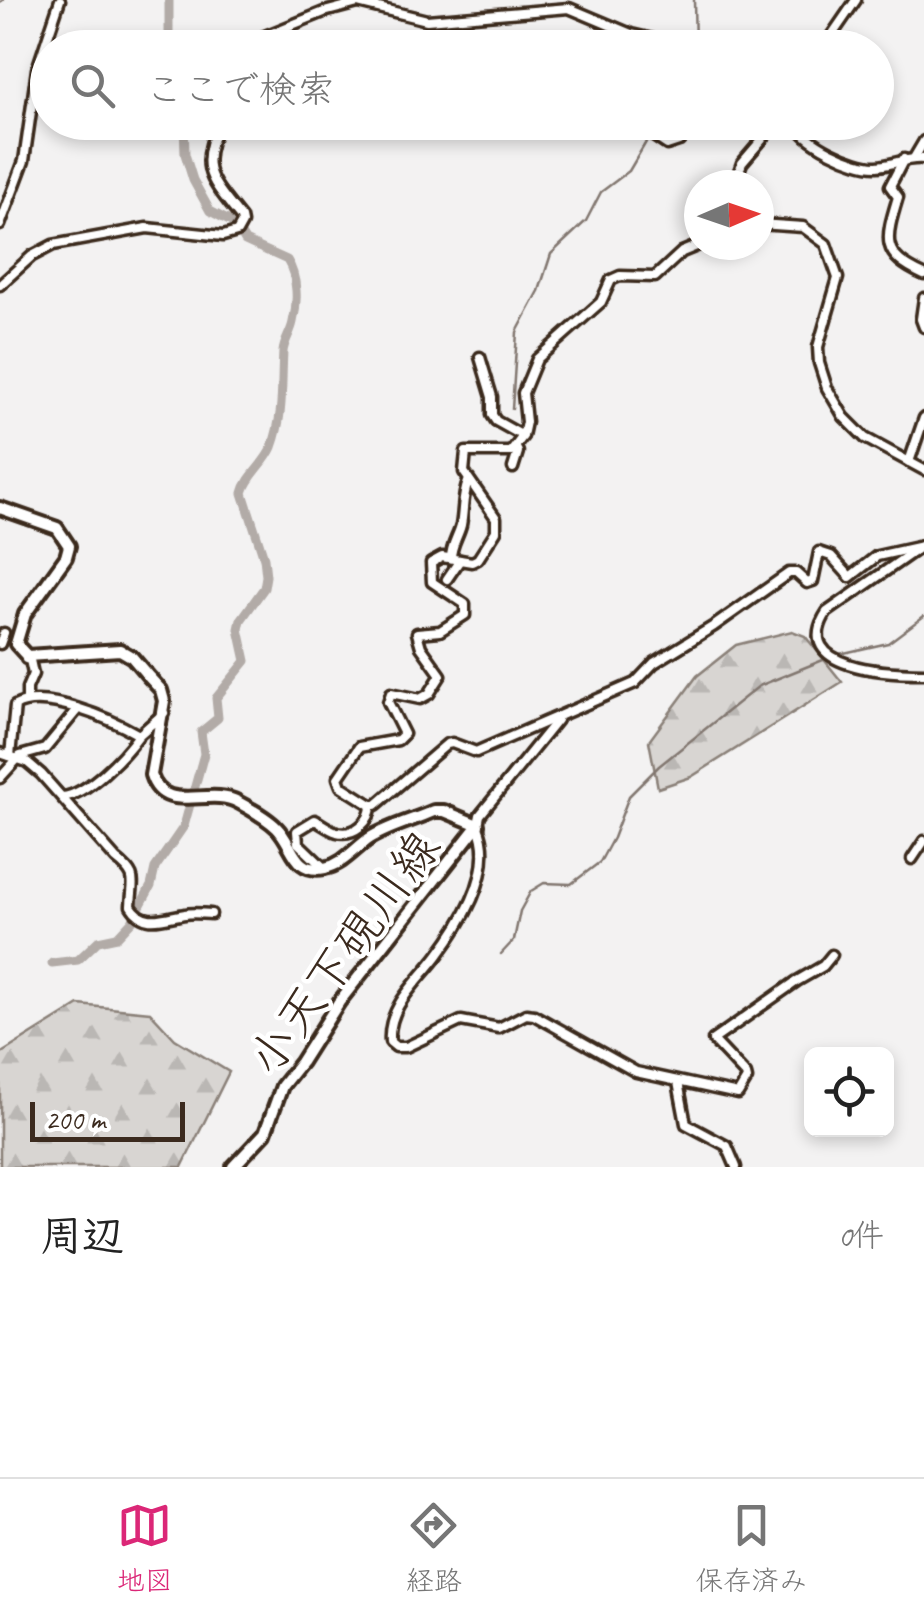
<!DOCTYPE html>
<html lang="ja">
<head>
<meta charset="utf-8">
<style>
  :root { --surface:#fff; --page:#f6f6f6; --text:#222; --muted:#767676; --line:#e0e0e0; --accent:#db2777 }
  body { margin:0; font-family:Caveat,"Klee One",sans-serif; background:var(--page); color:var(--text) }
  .controls { position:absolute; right:30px; bottom:30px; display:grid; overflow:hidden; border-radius:15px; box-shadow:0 5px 15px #0003 }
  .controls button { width:90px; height:90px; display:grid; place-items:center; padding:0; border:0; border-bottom:2px solid var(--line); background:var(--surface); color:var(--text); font:50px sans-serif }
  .compass { position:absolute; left:684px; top:170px; width:90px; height:90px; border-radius:50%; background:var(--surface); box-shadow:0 5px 15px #0003; rotate:88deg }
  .scale { position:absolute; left:30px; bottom:25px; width:155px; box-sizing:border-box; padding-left:10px; border:5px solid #3b2a1e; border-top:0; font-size:28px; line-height:35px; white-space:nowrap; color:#3b2a1e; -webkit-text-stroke:8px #fff; paint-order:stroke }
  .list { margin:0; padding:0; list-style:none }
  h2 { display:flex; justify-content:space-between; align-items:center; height:130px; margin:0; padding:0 40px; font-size:42px }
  h2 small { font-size:32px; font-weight:400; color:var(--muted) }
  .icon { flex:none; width:55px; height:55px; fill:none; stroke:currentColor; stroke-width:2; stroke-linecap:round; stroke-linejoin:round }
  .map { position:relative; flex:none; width:924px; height:1167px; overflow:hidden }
  .search { position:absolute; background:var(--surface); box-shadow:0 5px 15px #0003; left:30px; right:30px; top:30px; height:110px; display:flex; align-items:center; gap:25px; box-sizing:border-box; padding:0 35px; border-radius:55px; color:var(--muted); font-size:38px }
  .sheet { height:310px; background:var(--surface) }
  nav { display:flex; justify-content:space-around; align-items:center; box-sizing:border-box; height:140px; border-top:2px solid var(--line); background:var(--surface); font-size:28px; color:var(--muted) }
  nav a { display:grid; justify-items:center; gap:5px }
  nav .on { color:var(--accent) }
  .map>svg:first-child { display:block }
  .forest { fill:url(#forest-firs); stroke:#8a8078; stroke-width:2.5 }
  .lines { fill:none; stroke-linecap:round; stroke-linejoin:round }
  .stream { stroke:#827770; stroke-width:2.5 }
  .river { stroke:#b2aba7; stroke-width:9 }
  .minor-casing { stroke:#3b2a1e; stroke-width:15 }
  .major-casing { stroke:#3b2a1e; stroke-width:18 }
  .minor { stroke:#fff; stroke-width:8 }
  .major { stroke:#fff; stroke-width:10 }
  .labels { text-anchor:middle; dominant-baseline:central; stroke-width:9; stroke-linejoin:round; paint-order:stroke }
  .street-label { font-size:48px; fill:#3b2a1e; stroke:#fff }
</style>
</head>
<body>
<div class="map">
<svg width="924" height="1167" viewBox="0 0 924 1167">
  <defs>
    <pattern id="forest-firs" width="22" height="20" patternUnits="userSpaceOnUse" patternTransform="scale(2.5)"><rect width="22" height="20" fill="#d8d5d2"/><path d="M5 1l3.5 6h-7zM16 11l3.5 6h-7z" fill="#bab7b4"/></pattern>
  </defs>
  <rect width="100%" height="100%" fill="#f3f2f2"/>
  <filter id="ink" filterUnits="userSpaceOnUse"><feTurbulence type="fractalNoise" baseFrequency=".01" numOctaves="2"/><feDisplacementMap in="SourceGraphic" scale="20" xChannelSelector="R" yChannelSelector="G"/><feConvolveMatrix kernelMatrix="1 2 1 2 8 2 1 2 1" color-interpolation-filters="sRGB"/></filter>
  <g filter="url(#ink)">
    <!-- forest -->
    <g class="forest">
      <path d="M 792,631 L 805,636 L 842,682 L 691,777 L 658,788 L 649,741 L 697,676 L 736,645 Z"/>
      <path d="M 79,1005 L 150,1012 L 175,1039 L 229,1072 L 182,1167 L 0,1167 L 0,1054 Z"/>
    </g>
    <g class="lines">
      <!-- stream -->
      <g class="stream">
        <path d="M 694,0 L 695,48"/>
        <path d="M 0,2 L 3,0"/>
        <path d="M 655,132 L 666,122"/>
        <path d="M 512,409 L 517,332 L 539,291 L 551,254 L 586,221 L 601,192 L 629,171 L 649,137"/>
        <path d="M 835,655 L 888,643 L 924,616"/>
        <path d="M 501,954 L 514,940 L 520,911 L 531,891 L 544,883 L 571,884 L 600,862 L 613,838 L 629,796 L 659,766 L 759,686 L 828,658"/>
      </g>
      <!-- river -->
      <g class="river">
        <path d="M 169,48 L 169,0"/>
        <path d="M 52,963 L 78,960 L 98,941 L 117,937 L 132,921 L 151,886 L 155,868 L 184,826 L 204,754 L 201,732 L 218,718 L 216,698 L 246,661 L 239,629 L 241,620 L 264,588 L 266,576 L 264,558 L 243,493 C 247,476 265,464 272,447 C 284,415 281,385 283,352 C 284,341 291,333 293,322 C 298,303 298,277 287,260 L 245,241 L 235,224 L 210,211 L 193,180 L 185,154 L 184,122"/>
      </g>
      <!-- minor casing -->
      <g class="minor-casing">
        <g id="minor">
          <path d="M 235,48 L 324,12 L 358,3 L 427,20 L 569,8 L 631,34 L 661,41 L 669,48"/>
          <path d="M 823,48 L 856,0"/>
          <path d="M 648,122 L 649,133 L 667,145 L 679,141 L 697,122"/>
          <path d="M 796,122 C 802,142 856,167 877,166 C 893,165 907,157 924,159"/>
          <path d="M 914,158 L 924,141"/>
          <path d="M 904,159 L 890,186 L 898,197 C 885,240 880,255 924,275"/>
          <path d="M 734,185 L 742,163 L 777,122"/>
          <path d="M 759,224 L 803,227 L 826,244 L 838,278 L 818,347 L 819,363 L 827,388 L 844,417 L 865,438 L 924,470"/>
          <path d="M 0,225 L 24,161 L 37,69 L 60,0"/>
          <path d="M 0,285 L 32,256 L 53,245 L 147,228 L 223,236 L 237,232 L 242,223 L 241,218 C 212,181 196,169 220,122"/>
          <path d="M 924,298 L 921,319 L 924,327"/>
          <path d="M 480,357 L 492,397 L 492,415 L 496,421 L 523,436"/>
          <path d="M 909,462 L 924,418"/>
          <path d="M 513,468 L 518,452 L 516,448"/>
          <path d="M 920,547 L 827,612 C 789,670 891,673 924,673"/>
          <path d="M 451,558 C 451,545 458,537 461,525 C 464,510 462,497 468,482"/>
          <path d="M 447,579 L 460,560"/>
          <path d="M 0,644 L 4,633"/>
          <path d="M 26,659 L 30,660 L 33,674 L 27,688 L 27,701"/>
          <path d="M 0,753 L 27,762 L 41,774 L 116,859 C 139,877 132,880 131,906 C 144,928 165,917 185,914 C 193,912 203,914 211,914"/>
          <path d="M 10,756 L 15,706 C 43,689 111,719 139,735 L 164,713"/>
          <path d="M 0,778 L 20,756 L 45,749 L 78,709"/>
          <path d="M 62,797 C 87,795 124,756 139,735"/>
          <path d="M 371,805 L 376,805 L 447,744 L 452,743 L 476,752 L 635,683 L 654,663 L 714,626 L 789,573 L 796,573 L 807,583 L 813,581 L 819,552 L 831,556 L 850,577 L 877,556 L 922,546"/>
          <path d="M 478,825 L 480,815 L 557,720"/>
          <path d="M 478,827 C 496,869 463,922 438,955 C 418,982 387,1006 390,1042 L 396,1047 L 406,1047 L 461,1021 L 499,1028 L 526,1014 L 534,1015 L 636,1072 L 738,1094 L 747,1079 L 746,1075 L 713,1040 L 797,981 L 823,966 L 832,955"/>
          <path d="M 912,859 L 924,841"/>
          <path d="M 324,868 L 298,843 L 297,831 L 315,820 C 322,824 330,830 337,832 C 354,836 371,822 371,805 L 341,786 L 338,778 L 359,747 L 398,740 L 404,734 L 388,702 L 391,693 L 420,699 L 429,694 L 441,675 L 421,647 L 417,633 L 440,631 L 465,615 L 465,604 L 432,582 L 431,563 L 442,557 L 472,562 L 478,559 L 496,531 L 496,518 L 464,472 L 466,452 L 511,452 L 523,436 L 526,422 L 523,393 L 537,359 L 601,302 L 611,280 L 620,276 L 655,277 L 682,252 L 699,245"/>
          <path d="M 678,1082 L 686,1124 L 727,1146 L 736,1167"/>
        </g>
      </g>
      <!-- major casing -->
      <g class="major-casing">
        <path id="major" d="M 0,508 L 57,528 L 69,546 L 66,557 L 25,614 L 16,644 L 27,656 L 120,650 L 132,657 L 149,677 L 161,690 L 164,701 L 151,775 C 164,816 209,786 238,802 C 251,809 266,817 277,828 C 294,845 293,874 325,868 C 344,864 355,848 370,838 C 389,826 414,820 434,811 L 444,811 L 478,825 L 339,1002 L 301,1062 L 282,1086 L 265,1133 L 233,1167"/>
      </g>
      <!-- minor -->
      <use href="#minor" class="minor"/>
      <!-- major -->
      <use href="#major" class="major"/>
    </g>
  </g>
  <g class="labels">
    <!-- street labels -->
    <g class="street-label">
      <text transform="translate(344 953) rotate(-54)">小天下硯川線</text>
    </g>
  </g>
</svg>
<div class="controls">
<button><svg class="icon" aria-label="locate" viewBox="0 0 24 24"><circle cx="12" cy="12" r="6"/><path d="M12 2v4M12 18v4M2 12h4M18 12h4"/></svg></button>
</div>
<svg class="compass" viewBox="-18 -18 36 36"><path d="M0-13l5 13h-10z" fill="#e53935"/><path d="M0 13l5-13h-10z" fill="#767676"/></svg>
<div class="scale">200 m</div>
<div class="search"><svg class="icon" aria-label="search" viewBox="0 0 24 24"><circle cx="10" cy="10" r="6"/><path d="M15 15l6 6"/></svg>ここで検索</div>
</div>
<section class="sheet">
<h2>周辺<small>0件</small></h2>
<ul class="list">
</ul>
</section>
<nav>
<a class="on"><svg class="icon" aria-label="map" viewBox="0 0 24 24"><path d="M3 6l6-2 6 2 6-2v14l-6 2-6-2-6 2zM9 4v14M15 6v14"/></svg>地図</a>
<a><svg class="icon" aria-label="directions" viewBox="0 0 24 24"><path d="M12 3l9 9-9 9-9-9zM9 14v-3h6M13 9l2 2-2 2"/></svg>経路</a>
<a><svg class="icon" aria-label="saved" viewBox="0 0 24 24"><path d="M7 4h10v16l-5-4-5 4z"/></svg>保存済み</a>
</nav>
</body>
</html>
